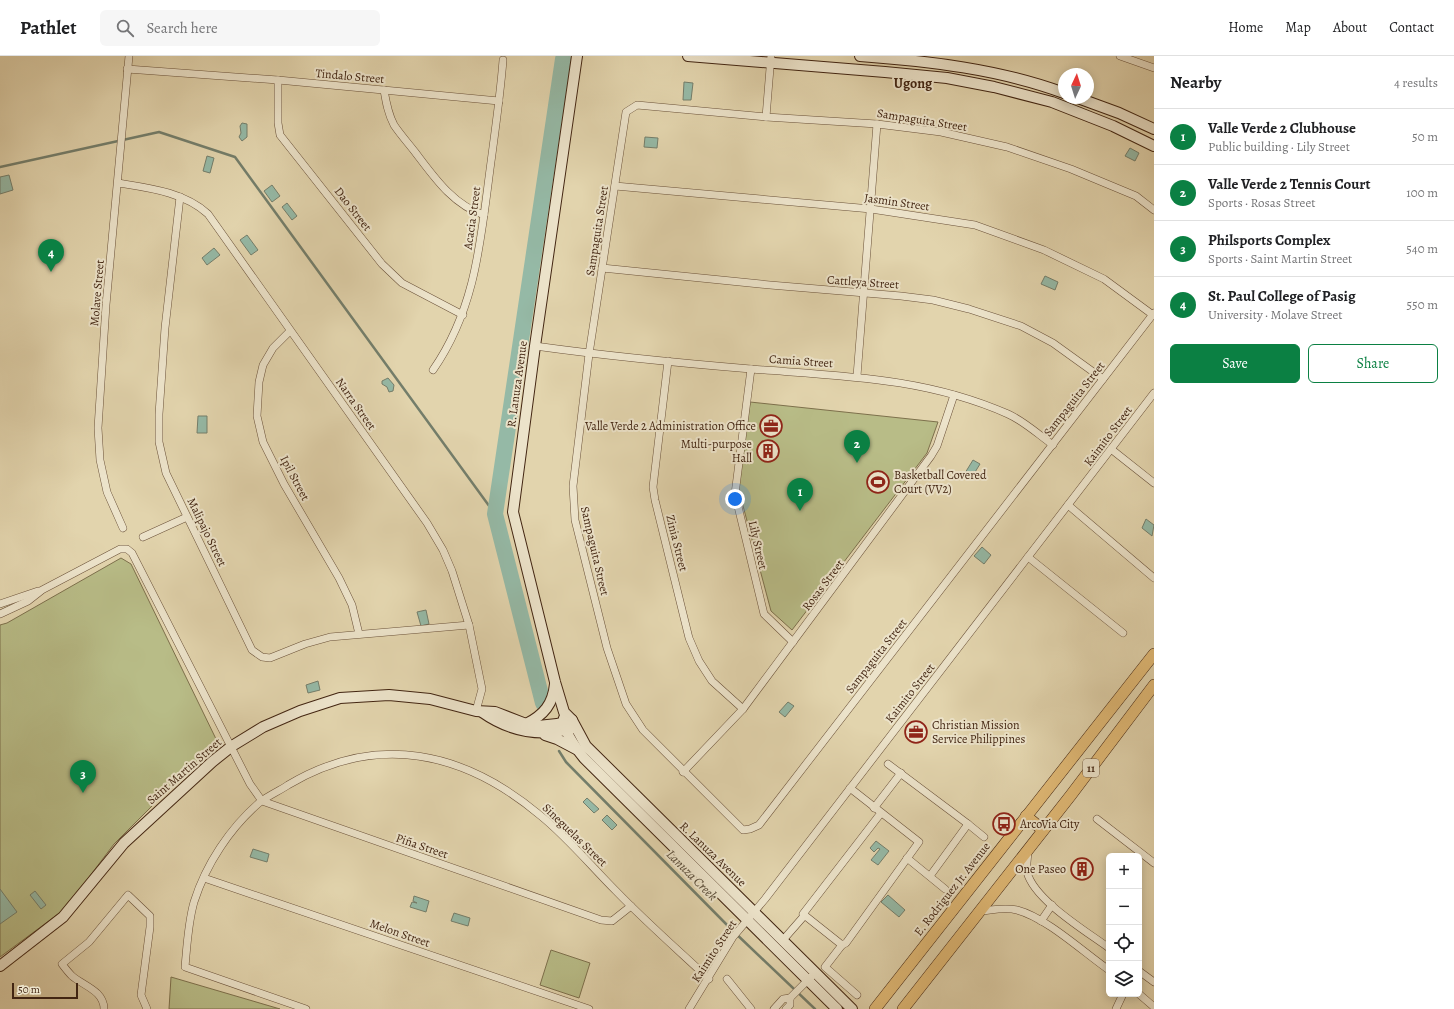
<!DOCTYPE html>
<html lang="en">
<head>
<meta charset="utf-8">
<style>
  :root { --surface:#fff; --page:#f6f6f6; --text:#202124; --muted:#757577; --line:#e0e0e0; --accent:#0b8043 }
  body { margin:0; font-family:Alegreya,serif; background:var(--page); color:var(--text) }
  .controls { position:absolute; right:12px; bottom:12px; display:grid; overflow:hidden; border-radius:6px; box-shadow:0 2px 10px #0003 }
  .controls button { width:36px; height:36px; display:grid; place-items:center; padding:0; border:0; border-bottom:1px solid var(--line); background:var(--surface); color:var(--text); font:20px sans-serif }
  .compass { position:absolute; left:1058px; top:12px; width:36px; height:36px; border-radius:50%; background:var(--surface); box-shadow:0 2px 10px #0003; rotate:4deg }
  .scale { position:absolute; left:12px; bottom:10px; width:66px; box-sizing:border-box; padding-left:4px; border:2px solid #422512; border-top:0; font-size:11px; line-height:14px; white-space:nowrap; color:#422512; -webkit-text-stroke:3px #ece3ca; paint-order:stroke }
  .you { position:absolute; left:735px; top:443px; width:14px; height:14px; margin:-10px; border:3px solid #fff; border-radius:50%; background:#1a73e8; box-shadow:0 0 0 6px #1a73e833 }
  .badge { display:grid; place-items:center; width:26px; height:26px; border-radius:50%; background:var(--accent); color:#fff; font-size:13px; font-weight:700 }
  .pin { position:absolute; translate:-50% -33px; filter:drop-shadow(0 1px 2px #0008) }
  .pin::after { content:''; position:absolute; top:21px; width:14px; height:12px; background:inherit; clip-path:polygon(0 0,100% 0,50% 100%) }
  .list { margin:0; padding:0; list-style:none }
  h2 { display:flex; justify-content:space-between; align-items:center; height:52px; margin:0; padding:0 16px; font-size:17px }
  h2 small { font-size:13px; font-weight:400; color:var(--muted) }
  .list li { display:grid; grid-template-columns:26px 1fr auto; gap:12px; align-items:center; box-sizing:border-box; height:56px; padding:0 16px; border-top:1px solid var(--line) }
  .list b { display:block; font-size:15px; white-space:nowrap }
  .list p { margin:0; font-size:13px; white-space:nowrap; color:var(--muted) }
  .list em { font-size:13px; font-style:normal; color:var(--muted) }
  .actions { display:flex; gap:8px; padding:12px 16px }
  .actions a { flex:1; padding:9px 0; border:1px solid var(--accent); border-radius:6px; text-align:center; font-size:14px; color:var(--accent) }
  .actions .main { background:var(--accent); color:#fff }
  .icon { flex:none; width:22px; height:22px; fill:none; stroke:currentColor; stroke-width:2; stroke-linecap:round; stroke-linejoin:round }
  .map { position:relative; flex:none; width:1154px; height:953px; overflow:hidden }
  header { display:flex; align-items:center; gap:24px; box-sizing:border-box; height:56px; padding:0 20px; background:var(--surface); border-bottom:1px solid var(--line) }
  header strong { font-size:19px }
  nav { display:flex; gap:22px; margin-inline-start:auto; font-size:14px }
  .search { width:280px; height:36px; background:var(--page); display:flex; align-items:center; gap:10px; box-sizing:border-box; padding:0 14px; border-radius:6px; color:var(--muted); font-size:15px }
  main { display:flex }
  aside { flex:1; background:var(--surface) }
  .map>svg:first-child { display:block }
  .green { fill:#b8bc87; stroke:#7d704c }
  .water { fill:#95b9a6; stroke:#747e6b }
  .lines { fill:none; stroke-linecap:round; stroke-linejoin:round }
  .stream { stroke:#747e6b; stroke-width:2.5 }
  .river { stroke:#95b9a6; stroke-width:16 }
  .street-casing { stroke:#6a5139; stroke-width:8 }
  .secondary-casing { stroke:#422512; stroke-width:12 }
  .primary-casing { stroke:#422512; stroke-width:12 }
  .street { stroke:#ece3ca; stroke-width:7 }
  .secondary { stroke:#ece3ca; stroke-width:10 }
  .primary { stroke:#e1ba76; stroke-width:11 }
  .labels { text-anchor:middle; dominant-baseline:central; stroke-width:4; stroke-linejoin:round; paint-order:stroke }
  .shield { fill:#ece3ca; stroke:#755e49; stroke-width:1 }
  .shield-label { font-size:11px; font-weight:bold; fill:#422512 }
  .street-label { font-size:12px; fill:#422512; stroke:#ece3ca }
  .poi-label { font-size:12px; fill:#422512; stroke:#ece3ca; text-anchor:end }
  .water-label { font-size:13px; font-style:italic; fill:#574a37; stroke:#ece3ca }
  .quarter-label { font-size:14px; font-weight:bold; fill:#422512; stroke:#ece3ca }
</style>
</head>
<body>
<header>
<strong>Pathlet</strong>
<div class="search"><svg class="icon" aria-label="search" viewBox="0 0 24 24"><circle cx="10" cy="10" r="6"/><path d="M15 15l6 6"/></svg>Search here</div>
<nav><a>Home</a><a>Map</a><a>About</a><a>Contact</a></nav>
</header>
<main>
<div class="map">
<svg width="1154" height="953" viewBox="0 0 1154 953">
  <rect width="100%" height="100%" fill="#e2d4ad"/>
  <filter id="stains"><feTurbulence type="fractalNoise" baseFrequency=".005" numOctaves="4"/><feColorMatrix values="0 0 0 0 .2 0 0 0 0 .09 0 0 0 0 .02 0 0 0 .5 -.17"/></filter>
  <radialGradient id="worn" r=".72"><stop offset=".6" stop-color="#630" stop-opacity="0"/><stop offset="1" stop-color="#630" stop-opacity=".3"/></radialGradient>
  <!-- green -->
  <g class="green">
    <path d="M 750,346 L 938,366 L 927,397 L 792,574 L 771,555 L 738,431 Z"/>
    <path d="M 121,502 L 131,508 L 217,685 L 114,788 L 65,853 L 0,901 L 0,569 L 7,567 Z"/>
    <path d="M 551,894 L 590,907 L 579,942 L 540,929 Z"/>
    <path d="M 171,921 L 280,953 L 169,953 Z"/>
  </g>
  <!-- water -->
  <g class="water">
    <path d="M 684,26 L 693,27 L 691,44 L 683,44 Z"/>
    <path d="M 242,67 L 247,68 L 247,81 L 242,85 L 239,81 L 241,77 L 240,70 Z"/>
    <path d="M 645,81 L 658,82 L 657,92 L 644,91 Z"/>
    <path d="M 1130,92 L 1139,97 L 1135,105 L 1125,100 Z"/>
    <path d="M 207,100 L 214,102 L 210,117 L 203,115 Z"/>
    <path d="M 9,119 L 13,134 L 0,138 L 0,121 Z"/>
    <path d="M 272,129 L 280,140 L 272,146 L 264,135 Z"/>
    <path d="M 287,147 L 297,160 L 292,164 L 282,151 Z"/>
    <path d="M 247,179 L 258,194 L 251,199 L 240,184 Z"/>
    <path d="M 214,192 L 220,199 L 207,209 L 202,202 Z"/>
    <path d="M 1045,220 L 1058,226 L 1055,234 L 1041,228 Z"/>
    <path d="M 388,322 L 394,329 L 393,335 L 389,336 L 387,331 L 382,328 L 382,325 Z"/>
    <path d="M 198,360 L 207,360 L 207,377 L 197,377 Z"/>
    <path d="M 973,404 L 980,408 L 972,421 L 965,417 Z"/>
    <path d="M 1146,463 L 1154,469 L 1152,480 L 1142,472 Z"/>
    <path d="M 982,491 L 991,499 L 984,508 L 974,500 Z"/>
    <path d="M 426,554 L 429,568 L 421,570 L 417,556 Z"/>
    <path d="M 318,625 L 320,634 L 308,637 L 306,629 Z"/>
    <path d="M 788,646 L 794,650 L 785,661 L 779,656 Z"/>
    <path d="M 587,742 L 599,753 L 594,757 L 583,746 Z"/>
    <path d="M 607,759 L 617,769 L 612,774 L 602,764 Z"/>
    <path d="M 876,785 L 889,795 L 878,809 L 871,804 L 880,793 L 878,792 L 874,796 L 870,792 Z"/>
    <path d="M 253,793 L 269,798 L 267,806 L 250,801 Z"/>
    <path d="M 0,833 L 17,856 L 0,868 Z"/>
    <path d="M 35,835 L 46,849 L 41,853 L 30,839 Z"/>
    <path d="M 888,839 L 905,854 L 899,861 L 881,846 Z"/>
    <path d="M 414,840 L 429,845 L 426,856 L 410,851 L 412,846 L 417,847 L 413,845 Z"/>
    <path d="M 454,857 L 470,862 L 468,870 L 451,865 Z"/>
  </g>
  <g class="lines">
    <!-- stream -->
    <g class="stream">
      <path d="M 0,111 L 159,76 L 235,101 L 495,458"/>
      <path d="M 559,695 L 566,706 L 731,873 L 815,953"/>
    </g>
    <!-- river -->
    <path class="river" d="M 543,647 L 495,458 L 563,3"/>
    <!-- street casing -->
    <g class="street-casing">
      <g id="street">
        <path d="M 1120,0 L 1154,12"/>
        <path d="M 127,13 L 278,24 L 499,45"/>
        <path d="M 278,24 L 278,67 L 280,79 L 382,208 L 402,227 L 463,259"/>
        <path d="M 384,34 C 386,46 388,58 394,69 C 400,78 408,87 415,96 C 434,121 453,149 484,159"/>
        <path d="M 766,61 L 771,0"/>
        <path d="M 118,127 C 149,132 184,136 208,158 L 427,467 L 443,494 L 452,515 L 469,569 L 482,633 L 476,655"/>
        <path d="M 615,130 L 871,153 L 975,169 L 1044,194 L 1104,223 L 1153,259"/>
        <path d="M 180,141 L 165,272 L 159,358 L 159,386 L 166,417 L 252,594 L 262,601 L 270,602 L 305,588 L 330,581 L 469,569"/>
        <path d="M 1154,154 L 1136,140 L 1071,113 L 1007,91 L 941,76 L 877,68 L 766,61 L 637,49 L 626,56 L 589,298 L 573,430 L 575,464 L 607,592 L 626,648 L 643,674 L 743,774 L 750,773 L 759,769 L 1154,257"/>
        <path d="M 602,212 L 770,229 L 901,240 L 933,244 L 969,253 L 1021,270 L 1053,287 L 1103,323"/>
        <path d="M 290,275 L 273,292 L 263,309 L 259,326 L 257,360 L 263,386 L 284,428 L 339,522 L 352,549 L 359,578"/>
        <path d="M 535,290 C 607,300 679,307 751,313 C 840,320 925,321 1008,358 C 1024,365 1039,379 1053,389"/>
        <path d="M 668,305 L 653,431 L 655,444 L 689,582 L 699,605 L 712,625 L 743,653"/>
        <path d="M 751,313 L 735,438 L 764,558 L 793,586"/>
        <path d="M 433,314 C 474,255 480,191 489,121 C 494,82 500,43 503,4"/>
        <path d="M 857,320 L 877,68"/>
        <path d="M 1111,393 L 1154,427"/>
        <path d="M 1068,449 L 1154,522"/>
        <path d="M 123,472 L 107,436 L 100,404 L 98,372 L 106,249 L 129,0"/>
        <path d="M 143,481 L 187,461"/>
        <path d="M 1028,501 L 1123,577"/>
        <path d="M 0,548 L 38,535"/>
        <path d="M 0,558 L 28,545 L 42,534 L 120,493 L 127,493 L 132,497 L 250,728 L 262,745 L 601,864 L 612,865 L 631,850"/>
        <path d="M 888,708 L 968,768 L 930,820"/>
        <path d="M 683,716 L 743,653 L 931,400 L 937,390 L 954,339"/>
        <path d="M 850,732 L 919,786 L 846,887 L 842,889 L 803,858 L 881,757"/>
        <path d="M 874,752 L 901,717"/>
        <path d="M 1097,763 L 1154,807"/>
        <path d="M 968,768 L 984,781"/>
        <path d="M 1028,794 C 1028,801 1026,809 1027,816 C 1034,844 1086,875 1109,892"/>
        <path d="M 907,802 L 945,833"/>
        <path d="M 204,822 L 589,953"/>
        <path d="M 981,855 C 993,854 1005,851 1017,854 C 1047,862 1083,896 1109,914"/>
        <path d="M 1041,865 L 1052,849"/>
        <path d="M 783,884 L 804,860"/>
        <path d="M 842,889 L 825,911 L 857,939"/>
        <path d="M 1139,915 L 1154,926"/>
        <path d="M 727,923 L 751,953"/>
        <path d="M 1139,938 L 1154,951"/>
        <path d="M 104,953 C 104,935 84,930 72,920 C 68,916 65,912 62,908 L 89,886 L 128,839 L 150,860 L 150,871 L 141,939 L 147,953"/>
        <path d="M 306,953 L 185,911 C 187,890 188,867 194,846 C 206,808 230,772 260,746 C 268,740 279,735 288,729 C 377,676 464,695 541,760 C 567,781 592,811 616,835 C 646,866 678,894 709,923"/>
        <path d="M 689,953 L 733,881 L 765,843 L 1154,337"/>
        <path d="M 774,953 L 783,943 L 790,942 L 811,921"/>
        <path d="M 786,953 L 790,949 L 790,942"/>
        <path d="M 1116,953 L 1123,938"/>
      </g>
    </g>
    <!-- secondary casing -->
    <g class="secondary-casing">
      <g id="secondary">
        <path d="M 577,0 L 535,290 L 513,456 L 555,626 L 564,656 L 572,664 L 586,690 L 852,953"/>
        <path d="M 688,0 L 885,16 L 947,22 L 994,31 L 1052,46 L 1113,70 L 1154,90"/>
        <path d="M 860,0 C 928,5 999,13 1064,37"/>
        <path d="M 1078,42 L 1119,57 L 1154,73"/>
        <path d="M 482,656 C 509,675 539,681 571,673"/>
        <path d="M 564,662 C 562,674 576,692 584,702 L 837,953"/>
        <path d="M 526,668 C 544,659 553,648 555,628"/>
        <path d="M 545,679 L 557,683 L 576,693"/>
        <path d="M 0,910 L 63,861 L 124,787 L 212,706 L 232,690 L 263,671 L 300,655 L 340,642 L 389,639 L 430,643 L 476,655 L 495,656 L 526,668 L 538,670 L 557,668 L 572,664"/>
      </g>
    </g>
    <!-- primary casing -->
    <g class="primary-casing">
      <g id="primary">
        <path d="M 1026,760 L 1043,774"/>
        <path d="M 875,953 L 1154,598"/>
        <path d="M 903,953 L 1071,739 L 1154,629"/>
      </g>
    </g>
    <!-- street -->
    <use href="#street" class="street"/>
    <!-- secondary -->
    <use href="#secondary" class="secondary"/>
    <!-- primary -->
    <use href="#primary" class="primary"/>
  </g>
  <!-- icons -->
  <defs>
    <g id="office-ring" transform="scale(1.15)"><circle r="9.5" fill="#ece3ca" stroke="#8f2418" stroke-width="1.5"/><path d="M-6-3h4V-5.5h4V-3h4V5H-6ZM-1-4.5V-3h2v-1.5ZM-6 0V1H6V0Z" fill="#8f2418"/></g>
    <g id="building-ring" transform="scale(1.15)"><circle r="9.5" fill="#ece3ca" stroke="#8f2418" stroke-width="1.5"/><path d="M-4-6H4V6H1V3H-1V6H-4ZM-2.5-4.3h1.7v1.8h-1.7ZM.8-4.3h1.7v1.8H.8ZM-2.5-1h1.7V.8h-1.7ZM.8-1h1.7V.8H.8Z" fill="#8f2418"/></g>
    <g id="stadium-ring" transform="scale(1.15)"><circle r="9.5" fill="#ece3ca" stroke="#8f2418" stroke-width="1.5"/><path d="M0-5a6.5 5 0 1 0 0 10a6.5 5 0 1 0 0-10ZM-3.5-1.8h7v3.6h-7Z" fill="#8f2418"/></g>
    <g id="bus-ring" transform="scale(1.15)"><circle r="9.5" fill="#ece3ca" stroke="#8f2418" stroke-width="1.5"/><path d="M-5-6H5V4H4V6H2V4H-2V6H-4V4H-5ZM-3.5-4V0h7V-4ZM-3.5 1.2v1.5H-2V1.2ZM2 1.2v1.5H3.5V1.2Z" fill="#8f2418"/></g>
  </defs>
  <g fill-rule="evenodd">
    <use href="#office-ring" x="771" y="370"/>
    <use href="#building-ring" x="768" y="395"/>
    <use href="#stadium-ring" x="878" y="426"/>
    <use href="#office-ring" x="916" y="676"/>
    <use href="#bus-ring" x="1004" y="768"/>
    <use href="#building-ring" x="1082" y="813"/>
  </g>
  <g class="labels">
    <!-- shield labels -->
    <rect class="shield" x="1083" y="703" width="16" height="18" rx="3"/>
    <g class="shield-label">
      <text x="1091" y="712">11</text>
    </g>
    <!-- street labels -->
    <g class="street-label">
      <text transform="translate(350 20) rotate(5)">Tindalo Street</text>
      <text transform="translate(922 64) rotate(9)">Sampaguita Street</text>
      <text transform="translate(897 146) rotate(8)">Jasmin Street</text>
      <text transform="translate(353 153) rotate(52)">Dao Street</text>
      <text transform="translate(472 162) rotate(-82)">Acacia Street</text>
      <text transform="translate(597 175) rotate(-81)">Sampaguita Street</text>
      <text transform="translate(863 226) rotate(4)">Cattleya Street</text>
      <text transform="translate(97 237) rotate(-85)">Molave Street</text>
      <text transform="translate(801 305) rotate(4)">Camia Street</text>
      <text transform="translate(517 328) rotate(-82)">R. Lanuza Avenue</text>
      <text transform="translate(1074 343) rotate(-52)">Sampaguita Street</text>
      <text transform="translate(356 348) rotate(55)">Narra Street</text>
      <text transform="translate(1108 380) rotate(-53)">Kaimito Street</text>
      <text transform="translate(295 422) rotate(62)">Ipil Street</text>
      <text transform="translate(207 476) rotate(64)">Malipajo Street</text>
      <text transform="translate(677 487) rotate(76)">Zinia Street</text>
      <text transform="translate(758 489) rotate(77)">Lily Street</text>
      <text transform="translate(595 495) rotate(77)">Sampaguita Street</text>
      <text transform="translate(823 529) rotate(-53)">Rosas Street</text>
      <text transform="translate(876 600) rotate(-52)">Sampaguita Street</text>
      <text transform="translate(910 637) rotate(-52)">Kaimito Street</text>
      <text transform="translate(184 715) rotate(-41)">Saint Martin Street</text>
      <text transform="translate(575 779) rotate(44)">Sineguelas Street</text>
      <text transform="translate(422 790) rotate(19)">Piña Street</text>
      <text transform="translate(713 798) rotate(44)">R. Lanuza Avenue</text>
      <text transform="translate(952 833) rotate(-52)">E. Rodriguez Jr. Avenue</text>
      <text transform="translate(400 877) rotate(19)">Melon Street</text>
      <text transform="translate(714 895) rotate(-57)">Kaimito Street</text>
    </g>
    <!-- poi labels -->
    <g class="poi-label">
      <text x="756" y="370">Valle Verde 2 Administration Office</text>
      <text x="752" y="388">Multi-purpose<tspan x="752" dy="14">Hall</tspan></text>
      <text x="894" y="419" text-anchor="start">Basketball Covered<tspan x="894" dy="14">Court (VV2)</tspan></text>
      <text x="932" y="669" text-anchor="start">Christian Mission<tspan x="932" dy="14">Service Philippines</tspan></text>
      <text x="1020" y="768" text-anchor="start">ArcoVia City</text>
      <text x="1066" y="813">One Paseo</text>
    </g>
    <!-- water labels -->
    <g class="water-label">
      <text transform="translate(692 819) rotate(45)">Lanuza Creek</text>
    </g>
    <!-- quarter labels -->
    <g class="quarter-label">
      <text x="913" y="27">Ugong</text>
    </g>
  </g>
  <rect width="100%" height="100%" filter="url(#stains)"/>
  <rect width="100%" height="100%" fill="url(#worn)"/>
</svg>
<div class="controls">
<button>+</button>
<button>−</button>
<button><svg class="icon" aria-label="locate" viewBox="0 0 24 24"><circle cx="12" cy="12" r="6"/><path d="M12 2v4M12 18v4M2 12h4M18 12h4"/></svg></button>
<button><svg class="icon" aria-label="layers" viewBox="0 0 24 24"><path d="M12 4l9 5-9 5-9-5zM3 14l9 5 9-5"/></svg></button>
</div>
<svg class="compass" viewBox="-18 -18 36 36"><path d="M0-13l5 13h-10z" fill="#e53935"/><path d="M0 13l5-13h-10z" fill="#757577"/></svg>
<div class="scale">50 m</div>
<div class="you"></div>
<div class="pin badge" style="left:800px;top:455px">1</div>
<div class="pin badge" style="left:857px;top:407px">2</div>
<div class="pin badge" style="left:83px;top:737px">3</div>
<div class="pin badge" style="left:51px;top:216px">4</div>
</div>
<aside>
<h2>Nearby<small>4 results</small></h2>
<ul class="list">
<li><span class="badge">1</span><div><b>Valle Verde 2 Clubhouse</b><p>Public building · Lily Street</p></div><em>50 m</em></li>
<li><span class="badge">2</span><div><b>Valle Verde 2 Tennis Court</b><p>Sports · Rosas Street</p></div><em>100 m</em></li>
<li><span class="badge">3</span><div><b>Philsports Complex</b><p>Sports · Saint Martin Street</p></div><em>540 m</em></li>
<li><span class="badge">4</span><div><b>St. Paul College of Pasig</b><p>University · Molave Street</p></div><em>550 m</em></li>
</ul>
<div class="actions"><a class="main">Save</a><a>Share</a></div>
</aside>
</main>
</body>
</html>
